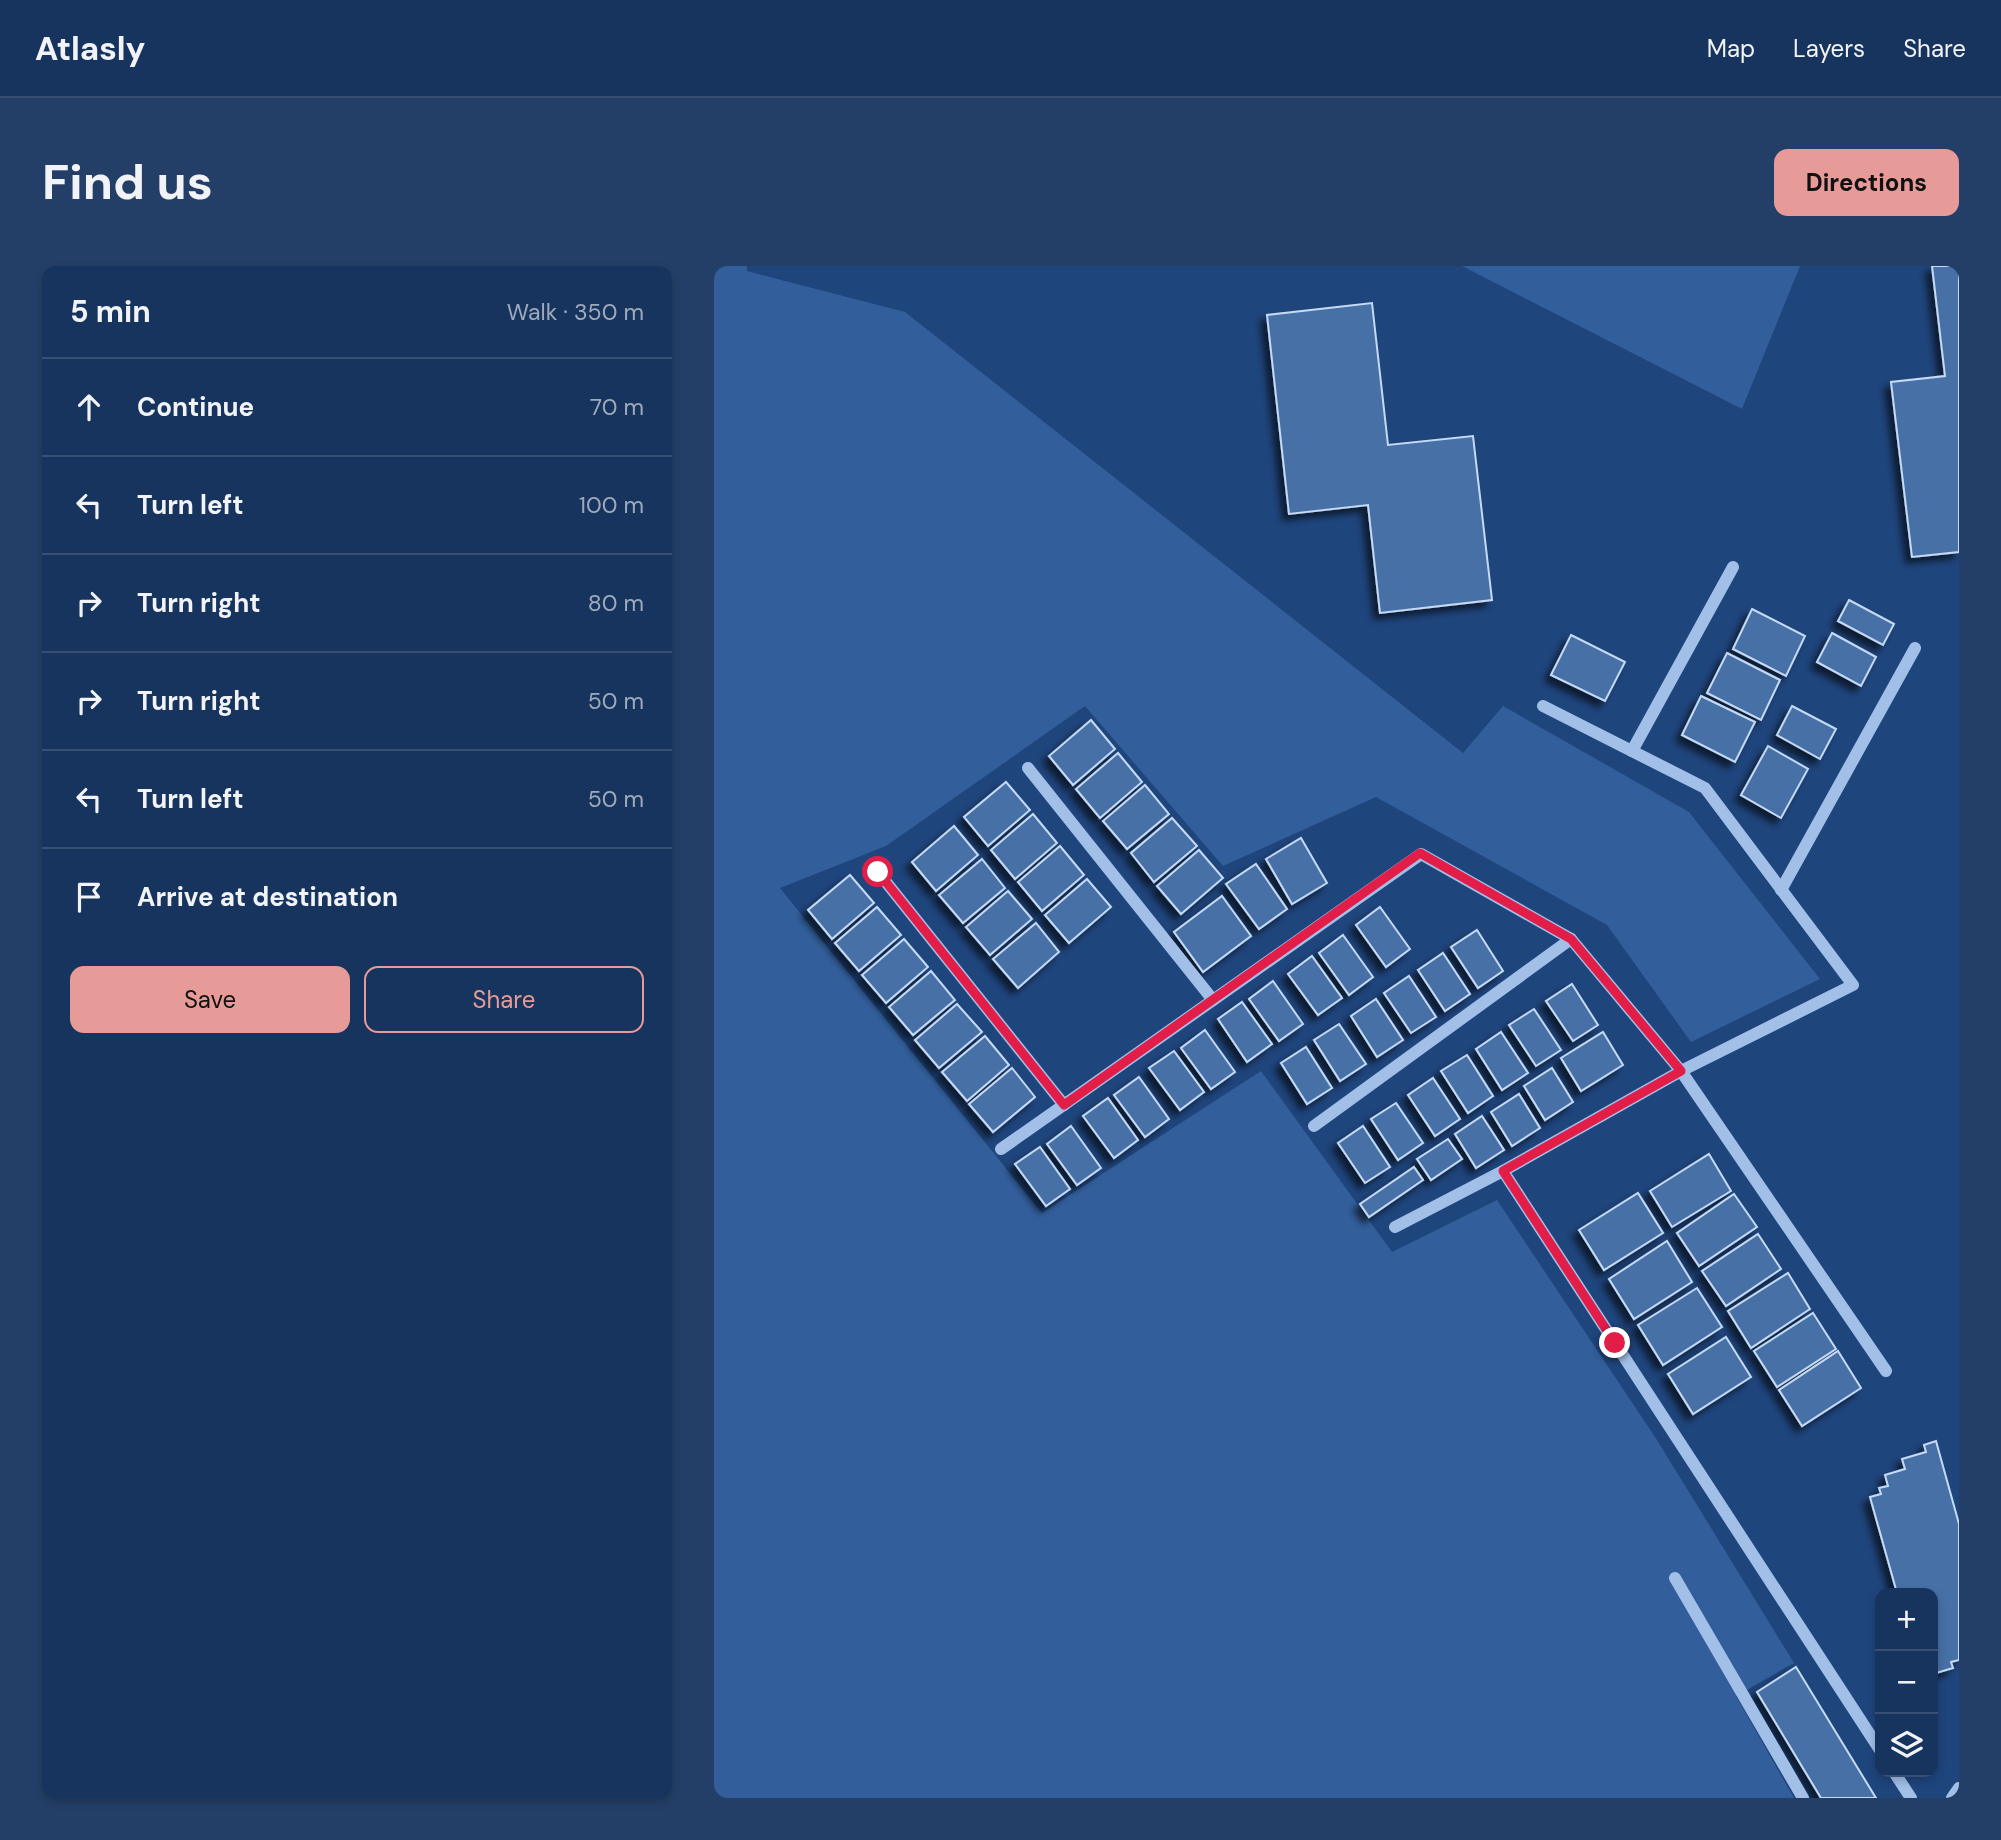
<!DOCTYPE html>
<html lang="en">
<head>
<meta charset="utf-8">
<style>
  :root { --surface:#17345e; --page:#243f67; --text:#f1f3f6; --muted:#9eaabc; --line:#364f73; --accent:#e69b98 }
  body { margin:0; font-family:"DM Sans",sans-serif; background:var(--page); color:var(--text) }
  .controls { position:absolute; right:21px; bottom:21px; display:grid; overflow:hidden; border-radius:14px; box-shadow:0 4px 10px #0003 }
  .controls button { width:63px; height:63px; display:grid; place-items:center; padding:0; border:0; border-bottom:2px solid var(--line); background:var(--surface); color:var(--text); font:35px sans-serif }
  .stop { position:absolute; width:21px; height:21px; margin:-16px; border:5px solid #e11d48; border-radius:50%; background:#fff }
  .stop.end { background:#e11d48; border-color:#fff; box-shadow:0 2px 7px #0008 }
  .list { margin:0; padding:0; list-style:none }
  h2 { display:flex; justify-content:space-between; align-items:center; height:91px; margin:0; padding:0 28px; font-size:30px }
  h2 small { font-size:23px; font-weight:400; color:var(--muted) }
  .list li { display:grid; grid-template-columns:46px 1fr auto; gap:21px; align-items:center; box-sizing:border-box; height:98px; padding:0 28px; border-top:2px solid var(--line) }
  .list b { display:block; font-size:26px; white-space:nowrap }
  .list em { font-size:23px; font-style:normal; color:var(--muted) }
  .actions { display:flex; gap:14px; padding:21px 28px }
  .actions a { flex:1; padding:16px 0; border:2px solid var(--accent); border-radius:14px; text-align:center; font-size:24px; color:var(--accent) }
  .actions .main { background:var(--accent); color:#111 }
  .icon { flex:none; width:38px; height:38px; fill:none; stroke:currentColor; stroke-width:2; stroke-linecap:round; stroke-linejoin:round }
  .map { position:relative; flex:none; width:1245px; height:1532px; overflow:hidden; border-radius:14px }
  header { display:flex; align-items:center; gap:42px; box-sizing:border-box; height:98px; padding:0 35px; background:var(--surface); border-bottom:2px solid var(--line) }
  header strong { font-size:33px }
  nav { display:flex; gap:38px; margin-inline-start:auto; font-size:24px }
  .intro { display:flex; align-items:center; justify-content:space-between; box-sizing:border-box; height:168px; padding:0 42px }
  h1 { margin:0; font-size:49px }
  .button { padding:18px 32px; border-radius:14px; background:var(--accent); color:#111; font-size:24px; font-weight:700 }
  main { display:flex; gap:42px; padding:0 42px }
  aside { flex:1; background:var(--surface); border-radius:14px; box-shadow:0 4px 10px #0003 }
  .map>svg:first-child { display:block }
  .green { fill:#325e9b }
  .building { fill:#4770a6; stroke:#c5daf5; stroke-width:2; filter:url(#shadow) }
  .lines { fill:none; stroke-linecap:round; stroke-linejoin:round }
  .minor { stroke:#a2bfe7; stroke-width:12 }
  .route { stroke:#e11d48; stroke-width:9 }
</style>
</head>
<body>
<header>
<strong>Atlasly</strong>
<nav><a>Map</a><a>Layers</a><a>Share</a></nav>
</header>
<div class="intro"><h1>Find us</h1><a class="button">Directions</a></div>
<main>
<aside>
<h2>5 min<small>Walk · 350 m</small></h2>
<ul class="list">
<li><svg class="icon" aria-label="ahead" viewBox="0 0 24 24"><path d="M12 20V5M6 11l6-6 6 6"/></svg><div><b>Continue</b></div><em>70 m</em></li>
<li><svg class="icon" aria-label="left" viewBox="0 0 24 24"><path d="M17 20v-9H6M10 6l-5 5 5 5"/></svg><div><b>Turn left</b></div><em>100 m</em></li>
<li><svg class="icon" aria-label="right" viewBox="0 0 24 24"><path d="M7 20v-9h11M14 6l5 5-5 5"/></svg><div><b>Turn right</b></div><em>80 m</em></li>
<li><svg class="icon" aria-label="right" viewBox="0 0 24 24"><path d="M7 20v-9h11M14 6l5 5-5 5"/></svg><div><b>Turn right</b></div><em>50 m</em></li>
<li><svg class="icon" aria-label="left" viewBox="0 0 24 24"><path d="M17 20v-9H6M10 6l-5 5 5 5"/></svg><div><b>Turn left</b></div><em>50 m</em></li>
<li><svg class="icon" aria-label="arrive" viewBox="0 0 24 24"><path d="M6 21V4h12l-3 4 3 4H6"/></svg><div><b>Arrive at destination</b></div></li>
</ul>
<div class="actions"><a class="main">Save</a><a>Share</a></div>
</aside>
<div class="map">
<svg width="1245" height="1532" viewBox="0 0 1245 1532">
  <defs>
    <filter id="shadow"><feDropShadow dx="-6" dy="6" stdDeviation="3.5" flood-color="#0009"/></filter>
  </defs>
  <rect width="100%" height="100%" fill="#1f457d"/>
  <!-- green -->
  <g class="green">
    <path d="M 0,0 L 33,0 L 33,5 L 191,46 L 749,487 L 789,440 L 975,546 L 1106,713 L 977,776 L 893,659 L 662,531 L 509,600 L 371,440 L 172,580 L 66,622 L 328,947 L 547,805 L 678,986 L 783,934 L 943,1174 L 1080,1397 L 1022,1430 L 1080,1532 L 0,1532 Z"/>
    <path d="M 748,0 L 1086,0 L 1028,143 Z"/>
  </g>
  <!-- building -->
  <g class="building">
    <path d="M 1218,0 L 1245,0 L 1245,286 L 1198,291 L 1177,116 L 1231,110 Z"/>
    <path d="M 658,37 L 674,179 L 759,170 L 778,334 L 666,347 L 654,239 L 575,248 L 553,49 Z"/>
    <path d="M 1135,334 L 1180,358 L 1169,379 L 1124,355 Z"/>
    <path d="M 1038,343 L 1091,370 L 1072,410 L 1019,383 Z"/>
    <path d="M 1118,367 L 1162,391 L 1147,420 L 1103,396 Z"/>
    <path d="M 857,369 L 911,396 L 891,435 L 837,409 Z"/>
    <path d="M 1013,387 L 1066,414 L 1047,454 L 993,427 Z"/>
    <path d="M 987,430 L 1041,456 L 1021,496 L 968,469 Z"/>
    <path d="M 1078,440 L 1122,463 L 1106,493 L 1063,469 Z"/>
    <path d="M 377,454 L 401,483 L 359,519 L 335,490 Z"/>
    <path d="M 1054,480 L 1094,503 L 1067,552 L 1027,529 Z"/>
    <path d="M 404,487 L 428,516 L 386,552 L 362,523 Z"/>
    <path d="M 292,516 L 316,544 L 274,580 L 250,551 Z"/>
    <path d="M 431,519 L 455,548 L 413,583 L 389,555 Z"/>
    <path d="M 319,548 L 343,577 L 301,613 L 277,584 Z"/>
    <path d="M 458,552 L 483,580 L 440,616 L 417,587 Z"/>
    <path d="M 240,560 L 264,589 L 222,625 L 198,596 Z"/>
    <path d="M 587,572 L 613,617 L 578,638 L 552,593 Z"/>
    <path d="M 346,580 L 370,609 L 328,645 L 304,616 Z"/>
    <path d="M 485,584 L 509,612 L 467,648 L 443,620 Z"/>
    <path d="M 268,593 L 291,622 L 249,657 L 225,629 Z"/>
    <path d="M 542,598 L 573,643 L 545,663 L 512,618 Z"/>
    <path d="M 136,609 L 160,637 L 118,673 L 94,644 Z"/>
    <path d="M 373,613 L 397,641 L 355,677 L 331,649 Z"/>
    <path d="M 294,625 L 318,653 L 276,689 L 252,661 Z"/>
    <path d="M 508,630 L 537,670 L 489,706 L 460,666 Z"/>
    <path d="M 163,641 L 187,669 L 145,705 L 121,677 Z"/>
    <path d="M 666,641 L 696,683 L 672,701 L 642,659 Z"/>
    <path d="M 322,657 L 345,686 L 304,722 L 279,693 Z"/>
    <path d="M 763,664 L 789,705 L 764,722 L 737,681 Z"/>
    <path d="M 629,669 L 659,711 L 635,729 L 605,687 Z"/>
    <path d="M 190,673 L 214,701 L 172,737 L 148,709 Z"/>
    <path d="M 729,687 L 756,728 L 731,745 L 704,704 Z"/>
    <path d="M 598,690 L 628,732 L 604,749 L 574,708 Z"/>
    <path d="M 217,705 L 241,734 L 199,769 L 175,741 Z"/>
    <path d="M 695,710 L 722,751 L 697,767 L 670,727 Z"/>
    <path d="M 559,715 L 589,758 L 565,775 L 535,733 Z"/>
    <path d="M 858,718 L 884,759 L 859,775 L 832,735 Z"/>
    <path d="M 662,733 L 689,774 L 663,791 L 637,750 Z"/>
    <path d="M 528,736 L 558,778 L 533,796 L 504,753 Z"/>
    <path d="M 243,738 L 268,766 L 225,802 L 201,774 Z"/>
    <path d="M 820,743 L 847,784 L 822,800 L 795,759 Z"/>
    <path d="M 625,758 L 652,798 L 626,815 L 600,774 Z"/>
    <path d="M 491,764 L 521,806 L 497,823 L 467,782 Z"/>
    <path d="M 787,766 L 814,807 L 788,824 L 762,783 Z"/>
    <path d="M 889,766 L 909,799 L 867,825 L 847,792 Z"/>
    <path d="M 271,770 L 295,799 L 253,835 L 228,806 Z"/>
    <path d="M 592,781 L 618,822 L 593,838 L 567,797 Z"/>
    <path d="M 460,785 L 490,826 L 466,844 L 435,802 Z"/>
    <path d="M 753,789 L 779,830 L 754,847 L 727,805 Z"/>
    <path d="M 298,802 L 321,831 L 279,866 L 255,838 Z"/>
    <path d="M 838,802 L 859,836 L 831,854 L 810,820 Z"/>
    <path d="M 425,811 L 455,853 L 431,871 L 400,829 Z"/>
    <path d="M 719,812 L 746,853 L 721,870 L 694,829 Z"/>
    <path d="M 805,828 L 826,862 L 798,880 L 777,846 Z"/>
    <path d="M 394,832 L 424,874 L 400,892 L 369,850 Z"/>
    <path d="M 682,837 L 709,877 L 684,894 L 657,853 Z"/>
    <path d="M 768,850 L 790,884 L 762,902 L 741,868 Z"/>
    <path d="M 357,860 L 387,902 L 363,919 L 333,878 Z"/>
    <path d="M 649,860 L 676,901 L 651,917 L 624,877 Z"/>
    <path d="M 734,873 L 748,893 L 717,914 L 703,893 Z"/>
    <path d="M 326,881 L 356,923 L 332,940 L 301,898 Z"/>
    <path d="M 995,888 L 1017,925 L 958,961 L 936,925 Z"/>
    <path d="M 700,901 L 709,914 L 655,951 L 646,938 Z"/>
    <path d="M 924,927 L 949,967 L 890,1004 L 865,964 Z"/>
    <path d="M 1020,928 L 1043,961 L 985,1000 L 963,967 Z"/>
    <path d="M 1044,968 L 1067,1003 L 1012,1040 L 988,1005 Z"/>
    <path d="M 953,975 L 978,1016 L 920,1053 L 895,1013 Z"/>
    <path d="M 1074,1007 L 1096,1043 L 1037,1082 L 1014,1045 Z"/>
    <path d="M 983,1022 L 1008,1061 L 949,1099 L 924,1059 Z"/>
    <path d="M 1099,1047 L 1122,1083 L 1063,1121 L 1040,1085 Z"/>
    <path d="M 1012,1071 L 1037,1111 L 979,1148 L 954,1108 Z"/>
    <path d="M 1124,1085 L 1147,1122 L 1088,1160 L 1065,1124 Z"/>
    <path d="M 1222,1175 L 1245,1258 L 1245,1394 L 1237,1396 L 1239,1402 L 1219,1408 L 1219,1327 L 1183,1327 L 1156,1231 L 1167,1228 L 1165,1222 L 1174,1220 L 1171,1209 L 1191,1203 L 1188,1193 L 1212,1186 L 1210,1179 Z"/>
    <path d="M 1082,1401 L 1162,1532 L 1107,1532 L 1043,1426 Z"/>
  </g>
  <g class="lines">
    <!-- minor -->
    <g class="minor">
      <path d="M 918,485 L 1019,301"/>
      <path d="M 314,502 L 499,734"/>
      <path d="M 164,606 L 350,839"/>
      <path d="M 1067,624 L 1201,382"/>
      <path d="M 600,860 L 857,673"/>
      <path d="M 287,883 L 707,588 L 857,673 L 967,805 L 1172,1105"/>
      <path d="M 789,905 L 1166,1484"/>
      <path d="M 681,961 L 789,905 L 967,805 L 1139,719 L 991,522 L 829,440"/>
      <path d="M 961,1312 L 1089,1532"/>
      <path d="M 1180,1506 L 1197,1532"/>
      <path d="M 1238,1532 L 1245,1522"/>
    </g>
  </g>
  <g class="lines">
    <!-- route -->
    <path class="route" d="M 164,606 L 350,839 L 706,587 L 857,673 L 967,805 L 789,905 L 901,1077"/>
  </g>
</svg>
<div class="controls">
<button>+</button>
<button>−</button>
<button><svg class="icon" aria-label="layers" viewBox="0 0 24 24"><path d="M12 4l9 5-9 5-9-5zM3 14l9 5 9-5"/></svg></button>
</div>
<div class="stop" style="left:164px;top:606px"></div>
<div class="stop end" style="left:901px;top:1077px"></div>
</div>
</main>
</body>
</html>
